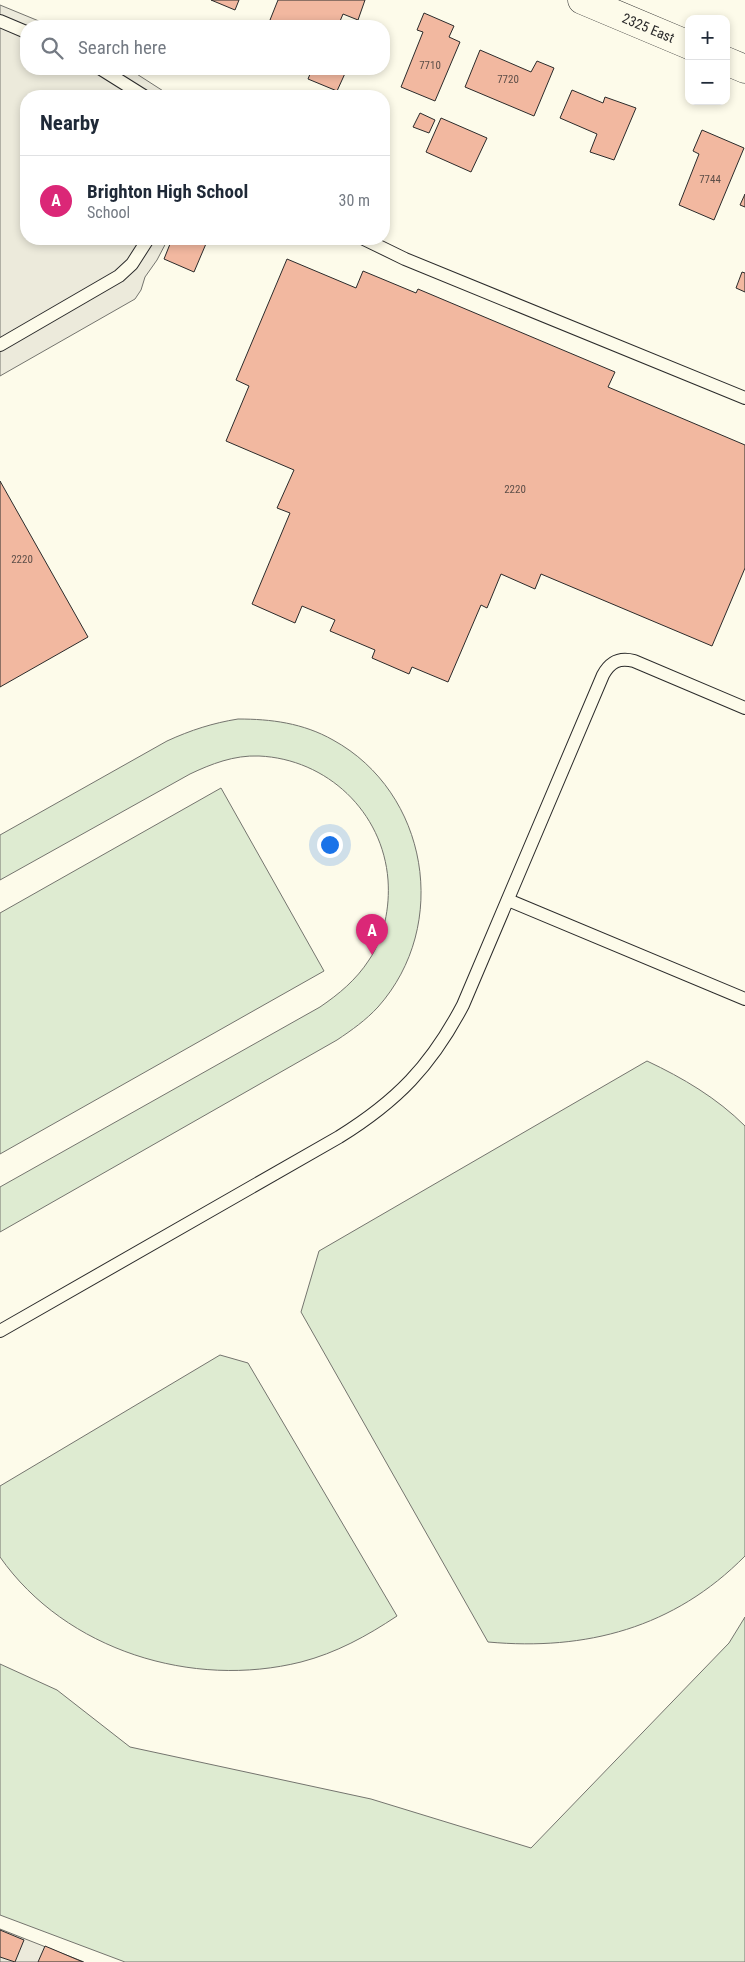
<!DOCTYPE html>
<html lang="en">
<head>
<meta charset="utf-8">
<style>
  :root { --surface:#fff; --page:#f6f6f7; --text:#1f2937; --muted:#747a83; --line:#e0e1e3; --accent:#db2777 }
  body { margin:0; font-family:"Roboto Condensed",sans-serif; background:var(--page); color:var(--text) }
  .controls { position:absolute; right:15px; top:15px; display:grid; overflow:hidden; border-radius:10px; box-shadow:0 2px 8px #0003 }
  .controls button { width:45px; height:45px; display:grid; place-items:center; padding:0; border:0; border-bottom:1px solid var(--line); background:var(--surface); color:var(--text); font:25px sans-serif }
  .you { position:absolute; left:329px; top:844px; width:18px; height:18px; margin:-12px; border:4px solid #fff; border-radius:50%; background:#1a73e8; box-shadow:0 0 0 8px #1a73e833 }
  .badge { display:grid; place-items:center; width:32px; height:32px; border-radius:50%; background:var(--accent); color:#fff; font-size:16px; font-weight:700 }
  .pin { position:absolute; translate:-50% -41px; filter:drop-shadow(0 1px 2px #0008) }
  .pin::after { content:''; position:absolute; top:26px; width:18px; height:15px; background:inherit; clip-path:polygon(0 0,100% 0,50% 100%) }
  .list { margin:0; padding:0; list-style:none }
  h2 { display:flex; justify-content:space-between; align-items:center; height:65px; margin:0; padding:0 20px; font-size:21px }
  h2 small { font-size:16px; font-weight:400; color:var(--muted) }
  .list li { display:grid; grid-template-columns:32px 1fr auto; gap:15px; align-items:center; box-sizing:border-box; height:90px; padding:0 20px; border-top:1px solid var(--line) }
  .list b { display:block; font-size:19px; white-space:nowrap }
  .list p { margin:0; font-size:16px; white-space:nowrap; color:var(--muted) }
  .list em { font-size:16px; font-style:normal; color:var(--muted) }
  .icon { flex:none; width:28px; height:28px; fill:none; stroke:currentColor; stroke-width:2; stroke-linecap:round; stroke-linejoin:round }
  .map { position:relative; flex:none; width:745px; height:1962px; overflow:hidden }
  .search { position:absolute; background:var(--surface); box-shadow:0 2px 8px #0003; left:20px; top:20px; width:370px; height:55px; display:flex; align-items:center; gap:12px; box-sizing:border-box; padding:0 18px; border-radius:20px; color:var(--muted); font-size:19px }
  .panel { position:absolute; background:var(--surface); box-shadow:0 2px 8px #0003; left:20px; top:90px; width:370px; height:155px; border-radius:20px }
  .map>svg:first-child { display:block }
  .green { fill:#deebd1; stroke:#74746e }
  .parking { fill:#eceadb; stroke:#74746e }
  .building { fill:#f2b8a0; stroke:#2b2b2b }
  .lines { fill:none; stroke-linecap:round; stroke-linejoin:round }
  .service-casing { stroke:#2b2b2b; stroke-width:14 }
  .tertiary-casing { stroke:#2b2b2b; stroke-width:29 }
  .service { stroke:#fdfbea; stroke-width:12 }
  .tertiary { stroke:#fdfbea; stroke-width:28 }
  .labels { text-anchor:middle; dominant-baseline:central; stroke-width:4; stroke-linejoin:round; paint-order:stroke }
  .number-label { font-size:11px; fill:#5d4e48 }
  .street-label { font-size:14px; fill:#2b2b2b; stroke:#fdfbea }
</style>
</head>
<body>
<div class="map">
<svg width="745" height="1962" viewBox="0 0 745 1962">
  <rect width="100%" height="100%" fill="#fdfbea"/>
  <!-- green -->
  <g class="green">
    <path d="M 238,719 C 271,719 303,723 333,740 C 428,792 451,925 378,1007 C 366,1020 352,1030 337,1040 L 0,1232 L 0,1187 L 320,1007 C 339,994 356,980 369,960 C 384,938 390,907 388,880 C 383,812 327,759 259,756 C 234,755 211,764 190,774 L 0,880 L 0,835 L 167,741 C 191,730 213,723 238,719 Z"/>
    <path d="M 221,788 L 324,971 L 0,1154 L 0,913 Z"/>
    <path d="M 647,1061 C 683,1078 717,1098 745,1126 L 745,1556 C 674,1628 586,1651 488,1642 L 301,1312 L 319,1251 Z"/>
    <path d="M 220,1355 L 248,1363 L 397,1616 C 367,1636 336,1653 301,1662 C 193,1689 66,1651 0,1557 L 0,1486 Z"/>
    <path d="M 745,1617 L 745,1962 L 125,1962 L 0,1915 L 0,1664 L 57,1690 L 130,1747 L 371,1799 L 531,1848 L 729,1643 Z"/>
  </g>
  <!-- parking -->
  <g class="parking">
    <path d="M 0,5 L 51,26 L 26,26 L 26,69 L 129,69 L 171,96 L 26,96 L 26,239 L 168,239 L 157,260 L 145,277 L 141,290 L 135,299 L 0,376 Z"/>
    <path d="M 0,1929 L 84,1962 L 0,1962 Z"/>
  </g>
  <!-- building -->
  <g class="building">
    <path d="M 211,0 L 239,0 L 235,10 Z"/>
    <path d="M 278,0 L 365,0 L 358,20 L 343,14 L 338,26 L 285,26 L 270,20 Z"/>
    <path d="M 424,13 L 454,26 L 449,37 L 460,42 L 435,101 L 401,87 L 423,32 L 417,30 Z"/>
    <path d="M 480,50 L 531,72 L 537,61 L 554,68 L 534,116 L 465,87 Z"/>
    <path d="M 312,69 L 347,69 L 337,91 L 308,79 Z"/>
    <path d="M 572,90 L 603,103 L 605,97 L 636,108 L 614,160 L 590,152 L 597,134 L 560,118 Z"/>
    <path d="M 420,113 L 435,120 L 429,133 L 413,127 Z"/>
    <path d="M 441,118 L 487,138 L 471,172 L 426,152 Z"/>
    <path d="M 702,130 L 744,148 L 714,220 L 679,205 L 699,154 L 693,151 Z"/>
    <path d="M 745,194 L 745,207 L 740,205 Z"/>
    <path d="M 172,239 L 208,239 L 194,272 L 164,259 Z"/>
    <path d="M 287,259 L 356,288 L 363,271 L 416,293 L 418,289 L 615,372 L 608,387 L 745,445 L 745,568 L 712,646 L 541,574 L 535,589 L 501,574 L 487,608 L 481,605 L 448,682 L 412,667 L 409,674 L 372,658 L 375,650 L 330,631 L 335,620 L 302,606 L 295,623 L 252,604 L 290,513 L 277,508 L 294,470 L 226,441 L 249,386 L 236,380 Z"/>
    <path d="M 742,272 L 745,273 L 745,292 L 736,288 Z"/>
    <path d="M 0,481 L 88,637 L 0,687 Z"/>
    <path d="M 0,1930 L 24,1940 L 15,1962 L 0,1957 Z"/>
    <path d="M 45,1946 L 83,1962 L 38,1962 Z"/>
  </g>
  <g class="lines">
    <!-- service casing -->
    <g class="service-casing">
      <g id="service">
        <path d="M 0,21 L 26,32"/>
        <path d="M 101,69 L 144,96"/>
        <path d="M 364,239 L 405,259 L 745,398"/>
        <path d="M 0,345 L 119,276 L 132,264 L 148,239"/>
        <path d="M 508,900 L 745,999"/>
        <path d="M 0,1331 L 339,1137 C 397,1101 431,1066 463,1005 L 603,675 C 610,662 619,657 634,661 L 745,708"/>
      </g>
    </g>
    <!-- tertiary casing -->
    <g class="tertiary-casing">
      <g id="tertiary">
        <path id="s1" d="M 582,0 L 689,45"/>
        <path d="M 726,61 L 745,69"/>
      </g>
    </g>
    <!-- service -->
    <use href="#service" class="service"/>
    <!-- tertiary -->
    <use href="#tertiary" class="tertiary"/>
  </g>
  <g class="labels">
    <!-- number labels -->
    <g class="number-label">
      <text x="430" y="65">7710</text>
      <text x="508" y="79">7720</text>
      <text x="710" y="179">7744</text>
      <text x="515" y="489">2220</text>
      <text x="22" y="559">2220</text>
    </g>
    <!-- street labels -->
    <g class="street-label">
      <text stroke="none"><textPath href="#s1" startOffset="72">2325 East</textPath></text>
    </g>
  </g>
</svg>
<div class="controls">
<button>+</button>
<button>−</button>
</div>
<div class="you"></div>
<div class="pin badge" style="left:372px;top:955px">A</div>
<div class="search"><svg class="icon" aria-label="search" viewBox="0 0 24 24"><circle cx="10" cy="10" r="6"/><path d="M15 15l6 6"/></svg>Search here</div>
<section class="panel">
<h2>Nearby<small></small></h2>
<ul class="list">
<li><span class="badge">A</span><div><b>Brighton High School</b><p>School</p></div><em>30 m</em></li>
</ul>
</section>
</div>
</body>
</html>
